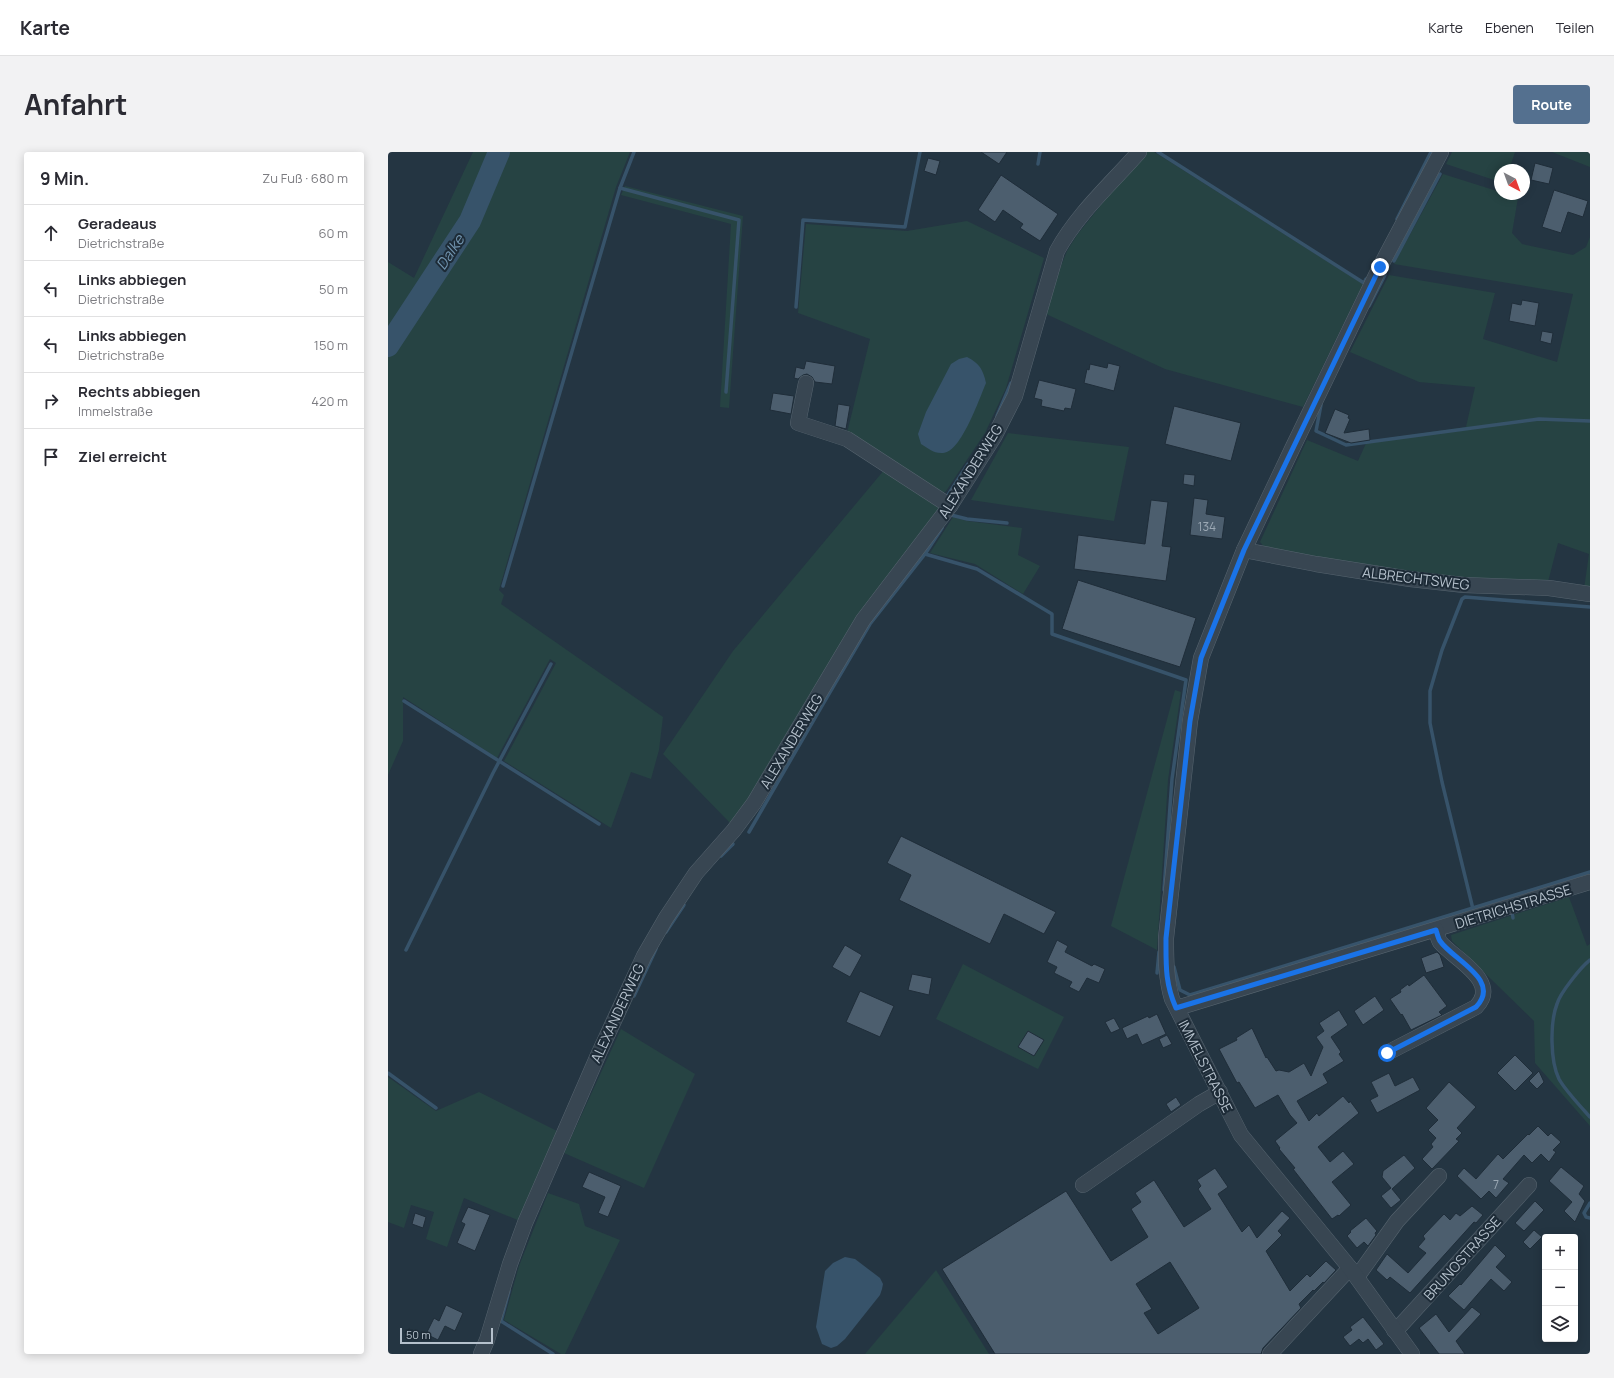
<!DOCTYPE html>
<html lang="de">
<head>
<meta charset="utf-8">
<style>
  :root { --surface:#fff; --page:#f2f2f3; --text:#2b2b33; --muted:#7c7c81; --line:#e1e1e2; --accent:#54708f }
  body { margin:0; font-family:Manrope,sans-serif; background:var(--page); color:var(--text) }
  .controls { position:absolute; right:12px; bottom:12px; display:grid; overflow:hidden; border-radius:4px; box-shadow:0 2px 10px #0003 }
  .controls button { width:36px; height:36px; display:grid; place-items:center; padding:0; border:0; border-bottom:1px solid var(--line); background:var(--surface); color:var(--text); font:20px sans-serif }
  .compass { position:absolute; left:1106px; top:12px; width:36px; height:36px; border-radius:50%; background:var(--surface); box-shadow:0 2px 10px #0003; rotate:139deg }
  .scale { position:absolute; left:12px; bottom:10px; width:93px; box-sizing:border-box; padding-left:4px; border:2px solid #b5c1cc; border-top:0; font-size:11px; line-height:14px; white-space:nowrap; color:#b5c1cc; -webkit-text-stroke:3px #1d2b37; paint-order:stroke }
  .stop { position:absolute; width:12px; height:12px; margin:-9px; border:3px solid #1a73e8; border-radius:50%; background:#fff }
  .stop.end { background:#1a73e8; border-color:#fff; box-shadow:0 1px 4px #0008 }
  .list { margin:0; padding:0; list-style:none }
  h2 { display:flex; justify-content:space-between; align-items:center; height:52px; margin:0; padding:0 16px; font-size:17px }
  h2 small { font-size:13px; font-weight:400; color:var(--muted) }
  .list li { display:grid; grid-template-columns:26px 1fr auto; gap:12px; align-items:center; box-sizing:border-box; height:56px; padding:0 16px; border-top:1px solid var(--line) }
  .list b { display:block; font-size:15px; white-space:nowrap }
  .list p { margin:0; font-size:13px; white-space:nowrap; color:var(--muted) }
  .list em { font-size:13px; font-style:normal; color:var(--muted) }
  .icon { flex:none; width:22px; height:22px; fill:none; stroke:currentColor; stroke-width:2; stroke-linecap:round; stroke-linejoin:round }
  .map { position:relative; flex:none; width:1202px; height:1202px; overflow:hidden; border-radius:4px }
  header { display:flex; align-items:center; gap:24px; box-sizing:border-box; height:56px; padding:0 20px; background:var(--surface); border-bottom:1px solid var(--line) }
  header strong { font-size:19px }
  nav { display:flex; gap:22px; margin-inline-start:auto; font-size:14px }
  .intro { display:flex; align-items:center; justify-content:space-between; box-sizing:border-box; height:96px; padding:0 24px }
  h1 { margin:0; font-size:28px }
  .button { padding:10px 18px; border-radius:4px; background:var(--accent); color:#fff; font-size:14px; font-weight:700 }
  main { display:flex; gap:24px; padding:0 24px }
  aside { flex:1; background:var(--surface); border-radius:4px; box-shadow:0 2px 10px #0003 }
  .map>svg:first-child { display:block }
  .green { fill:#264343 }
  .water { fill:#37536a }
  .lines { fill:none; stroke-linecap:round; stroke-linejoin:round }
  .stream { stroke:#37536a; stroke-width:3.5 }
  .river { stroke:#37536a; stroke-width:22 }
  .building { fill:#4c5e6e; stroke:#1f2d39; fill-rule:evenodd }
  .minor-casing { stroke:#56646f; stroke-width:16 }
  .minor { stroke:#384652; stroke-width:15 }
  .route { stroke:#1a73e8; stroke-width:5 }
  .labels { text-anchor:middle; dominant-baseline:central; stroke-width:4; stroke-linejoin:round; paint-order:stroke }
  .number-label { font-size:12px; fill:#9ba8b4 }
  .street-label { font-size:14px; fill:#b5c1cc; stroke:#1d2b37 }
  .water-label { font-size:15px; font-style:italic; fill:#7396b1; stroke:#1d2b37 }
</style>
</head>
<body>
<header>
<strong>Karte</strong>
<nav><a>Karte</a><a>Ebenen</a><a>Teilen</a></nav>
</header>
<div class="intro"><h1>Anfahrt</h1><a class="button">Route</a></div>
<main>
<aside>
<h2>9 Min.<small>Zu Fuß · 680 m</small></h2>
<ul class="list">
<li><svg class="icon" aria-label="ahead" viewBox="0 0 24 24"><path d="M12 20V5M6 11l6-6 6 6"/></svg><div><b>Geradeaus</b><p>Dietrichstraße</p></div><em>60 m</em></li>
<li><svg class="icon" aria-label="left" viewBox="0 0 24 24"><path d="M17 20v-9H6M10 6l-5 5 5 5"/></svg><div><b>Links abbiegen</b><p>Dietrichstraße</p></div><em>50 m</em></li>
<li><svg class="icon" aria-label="left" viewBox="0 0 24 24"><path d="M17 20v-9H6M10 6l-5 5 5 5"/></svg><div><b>Links abbiegen</b><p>Dietrichstraße</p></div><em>150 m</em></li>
<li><svg class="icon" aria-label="right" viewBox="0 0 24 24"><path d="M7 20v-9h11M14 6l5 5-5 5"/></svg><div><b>Rechts abbiegen</b><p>Immelstraße</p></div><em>420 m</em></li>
<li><svg class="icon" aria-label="arrive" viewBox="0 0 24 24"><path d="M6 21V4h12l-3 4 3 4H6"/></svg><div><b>Ziel erreicht</b></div></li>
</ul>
</aside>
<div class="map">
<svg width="1202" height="1202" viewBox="0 0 1202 1202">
  <rect width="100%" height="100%" fill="#243542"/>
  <!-- green -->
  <g class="green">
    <path d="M 85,0 L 242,0 L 228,35 L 111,438 L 116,443 L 113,452 L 275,565 L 271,598 L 263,627 L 243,620 L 223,676 L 116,609 L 168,511 L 162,507 L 109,606 L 15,545 L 15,589 L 0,623 L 0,110 L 26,126 Z"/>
    <path d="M 758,0 L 766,0 L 784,11 L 975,132 L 915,255 L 777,217 L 658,162 L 673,114 L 679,99 L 689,83 L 725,38 Z"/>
    <path d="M 1064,0 L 1127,0 L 1121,18 L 1112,18 L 1112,30 L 1058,12 Z"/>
    <path d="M 1164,0 L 1202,0 L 1202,15 Z"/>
    <path d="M 1055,22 L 1112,40 L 1112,42 L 1117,42 L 1130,46 L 1124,81 L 1134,92 L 1185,103 L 1198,95 L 1202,85 L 1202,438 L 1196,437 L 1201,402 L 1170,391 L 1160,430 L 1075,429 L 879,398 L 872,390 L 919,288 L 970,309 L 979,289 L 1078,275 L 1087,235 L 1031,230 L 962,200 L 1001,123 L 1107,141 L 1095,187 L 1169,210 L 1185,142 L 1006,112 Z"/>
    <path d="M 237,34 L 355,64 L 341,256 L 332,255 L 343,72 L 233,43 Z"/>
    <path d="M 579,69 L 656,106 L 618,236 L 597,281 L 558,339 L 552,344 L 459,281 L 482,187 L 410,161 L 418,72 L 519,79 Z"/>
    <path d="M 620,281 L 741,295 L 726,369 L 583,348 Z"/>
    <path d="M 497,317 L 551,352 L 549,366 L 363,648 L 343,672 L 275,602 L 345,499 Z"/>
    <path d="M 565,365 L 579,369 L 634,376 L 630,403 L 652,414 L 635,442 L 587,412 L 542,401 Z"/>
    <path d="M 787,538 L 793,540 L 780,628 L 769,798 L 723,774 Z"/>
    <path d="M 1181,745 L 1199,794 L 1202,792 L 1202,974 L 1147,911 L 1146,869 L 1064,789 L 1063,783 Z"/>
    <path d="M 575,812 L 676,865 L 650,917 L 548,867 Z"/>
    <path d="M 233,877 L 307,922 L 256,1036 L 176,1001 Z"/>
    <path d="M 0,925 L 48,959 L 91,940 L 171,980 L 132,1069 L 76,1046 L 59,1095 L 38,1087 L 46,1060 L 23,1053 L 16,1076 L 0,1070 Z"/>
    <path d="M 160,1041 L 191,1052 L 197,1074 L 232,1088 L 177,1202 L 173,1202 L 116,1168 L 131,1114 Z"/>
    <path d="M 548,1118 L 601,1202 L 477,1202 Z"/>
  </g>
  <!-- water -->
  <g class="water">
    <path d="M 579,205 C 591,211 595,217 598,231 C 592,245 573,301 555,301 C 546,302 540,296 533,292 L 530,282 L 538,260 L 563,212 L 571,207 Z"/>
    <path d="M 457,1105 L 467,1107 L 492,1126 L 495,1132 L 494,1137 L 492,1143 L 457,1187 L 449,1194 L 443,1196 L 434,1192 L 428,1175 L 437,1119 L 445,1111 Z"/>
  </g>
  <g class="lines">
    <!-- stream -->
    <g class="stream">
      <path d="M 770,0 L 976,131 L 978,127"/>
      <path d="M 650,12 L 652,0"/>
      <path d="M 232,36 L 351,68 L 338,240"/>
      <path d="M 1009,67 L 1043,0"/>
      <path d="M 1006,109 L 1052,22"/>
      <path d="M 981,154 L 997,123"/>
      <path d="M 408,155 L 415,68 L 517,75 L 532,0"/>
      <path d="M 933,253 L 928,279 L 958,293 L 1151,267 L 1202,269"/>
      <path d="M 609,264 L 623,231"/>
      <path d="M 560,343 L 580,312"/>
      <path d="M 562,364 L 563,363 L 579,367 L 619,371"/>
      <path d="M 537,402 L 589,417 L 664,462 L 664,482 L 798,528 L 784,627 L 776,738"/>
      <path d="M 115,434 L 232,36 L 246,0"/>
      <path d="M 16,549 L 211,672"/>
      <path d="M 361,680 L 435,552 L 482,472 L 537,402 L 554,376"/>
      <path d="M 333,704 L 345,692"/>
      <path d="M 1085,757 L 1054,630 L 1042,571 L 1042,539 L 1054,498 L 1074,447 L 1077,445 L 1202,455"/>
      <path d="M 1124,760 L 1125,766"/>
      <path d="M 278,780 L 296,753"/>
      <path d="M 18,798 L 105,621 L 163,512"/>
      <path d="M 1202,808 C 1193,815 1172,841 1169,852 C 1162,870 1162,909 1171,927 C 1177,938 1193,955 1202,965"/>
      <path d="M 786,815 L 792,838 L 802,843 L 1202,720"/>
      <path d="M 769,821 L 771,800"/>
      <path d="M 246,844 L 268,797"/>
      <path d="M 0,921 L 48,956"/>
      <path d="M 1202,1051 L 1196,1061 L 1198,1065 L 1202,1066"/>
      <path d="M 121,1139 L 113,1169 L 165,1202"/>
    </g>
    <!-- river -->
    <path class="river" d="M 0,194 L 82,69 L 111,0"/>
  </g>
  <!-- building -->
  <g class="building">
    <path d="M 593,0 L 619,0 L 611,12 Z"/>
    <path d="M 540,6 L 552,9 L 548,23 L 536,19 Z"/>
    <path d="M 1147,11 L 1165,16 L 1161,32 L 1143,28 Z"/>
    <path d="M 613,23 L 670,62 L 652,89 L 632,76 L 635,72 L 615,58 L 607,70 L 590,58 Z"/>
    <path d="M 1166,38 L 1200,49 L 1195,65 L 1180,60 L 1173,81 L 1154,75 Z"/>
    <path d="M 1134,148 L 1151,151 L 1147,174 L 1121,169 L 1124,151 L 1133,153 Z"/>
    <path d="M 1154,179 L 1165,181 L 1163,192 L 1152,189 Z"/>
    <path d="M 418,209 L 447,214 L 444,232 L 427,230 L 424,225 L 419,222 L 415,223 L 410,227 L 406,226 L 408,215 L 416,217 Z"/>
    <path d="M 720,211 L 732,214 L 726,239 L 696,231 L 699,217 L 701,218 L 702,212 L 719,216 Z"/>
    <path d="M 651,228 L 688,237 L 683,257 L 677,256 L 676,259 L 653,254 L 654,248 L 646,246 Z"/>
    <path d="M 385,241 L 406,244 L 403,262 L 382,258 Z"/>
    <path d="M 450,252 L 462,254 L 458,277 L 447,274 Z"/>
    <path d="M 786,254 L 853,271 L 843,309 L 777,292 Z"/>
    <path d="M 947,257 L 961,263 L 960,266 L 962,267 L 956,281 L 981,277 L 982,288 L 963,291 L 937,281 Z"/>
    <path d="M 796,322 L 807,323 L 806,334 L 795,332 Z"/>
    <path d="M 806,346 L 820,348 L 818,362 L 837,365 L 834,387 L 802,383 Z"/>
    <path d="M 763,348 L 780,350 L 774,394 L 783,395 L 778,429 L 686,417 L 690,383 L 757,392 Z"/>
    <path d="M 690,428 L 808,466 L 792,515 L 674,477 Z"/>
    <path d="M 513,684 L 668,760 L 656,782 L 616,762 L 602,792 L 511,748 L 523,723 L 499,711 Z"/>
    <path d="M 669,788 L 680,794 L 677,800 L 704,814 L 706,812 L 717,817 L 711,831 L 699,826 L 691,840 L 681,835 L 684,830 L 666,821 L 669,815 L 659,810 Z"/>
    <path d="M 457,793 L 474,803 L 462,825 L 444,815 Z"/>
    <path d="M 1049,800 L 1052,803 L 1056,815 L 1038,821 L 1033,806 Z"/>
    <path d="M 524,822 L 544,826 L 541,843 L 520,838 Z"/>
    <path d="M 1036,823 L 1059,854 L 1051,860 L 1054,863 L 1023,878 L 1014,862 L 1013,863 L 1002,847 L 1013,840 L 1012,838 L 1020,832 L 1021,834 Z"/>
    <path d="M 472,839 L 506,854 L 492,885 L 458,870 Z"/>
    <path d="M 987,844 L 996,858 L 975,873 L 966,859 Z"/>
    <path d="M 951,858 L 960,873 L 943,885 L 953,900 L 951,902 L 956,909 L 935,922 L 940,931 L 909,949 L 921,969 L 929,961 L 931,964 L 955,944 L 961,951 L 962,949 L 971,961 L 930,995 L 942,1010 L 955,999 L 966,1012 L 944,1030 L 963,1053 L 951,1064 L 950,1063 L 944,1067 L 905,1017 L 907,1016 L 891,997 L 892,996 L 887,989 L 909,971 L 902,963 L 890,943 L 867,956 L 851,930 L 849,931 L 831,897 L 849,888 L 848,886 L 864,876 L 878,906 L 879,905 L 888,919 L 891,918 L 901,920 L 916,911 L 923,924 L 935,895 L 928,885 L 936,879 L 931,871 Z"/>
    <path d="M 769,862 L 778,882 L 754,893 L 749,882 L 739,887 L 734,876 L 760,864 L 761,866 Z"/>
    <path d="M 726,866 L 732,877 L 723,881 L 717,870 Z"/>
    <path d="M 640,879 L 656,888 L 646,904 L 630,895 Z"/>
    <path d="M 779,883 L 784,892 L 775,896 L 771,887 Z"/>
    <path d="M 1127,903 L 1145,921 L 1127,939 L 1109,921 Z"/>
    <path d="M 1151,919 L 1156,930 L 1149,937 L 1141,929 Z"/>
    <path d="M 1001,921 L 1007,934 L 1025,925 L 1032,938 L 989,961 L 982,948 L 990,944 L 983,930 Z"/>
    <path d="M 1061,930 L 1088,955 L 1069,976 L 1074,981 L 1068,987 L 1071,989 L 1044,1017 L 1034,1007 L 1045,995 L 1043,992 L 1048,986 L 1040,978 L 1050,968 L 1038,956 Z"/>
    <path d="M 788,945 L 793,953 L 783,960 L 778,952 Z"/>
    <path d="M 1150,974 L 1160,984 L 1163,981 L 1173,990 L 1165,998 L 1168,1000 L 1161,1010 L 1153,1002 L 1144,1011 L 1136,1003 L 1115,1027 L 1121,1031 L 1108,1046 L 1101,1039 L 1093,1047 L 1069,1024 L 1076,1016 L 1088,1027 L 1110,1002 L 1115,1007 L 1140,982 L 1141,983 Z"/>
    <path d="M 1016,1003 L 1027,1016 L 1004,1037 L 1013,1048 L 1003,1056 L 993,1044 L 1003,1036 L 994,1025 L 995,1019 Z"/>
    <path d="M 1173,1015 L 1196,1034 L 1191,1042 L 1197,1049 L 1187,1070 L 1176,1059 L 1184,1050 L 1161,1029 Z"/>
    <path d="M 827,1016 L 840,1035 L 830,1042 L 854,1080 L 861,1073 L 869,1086 L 894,1059 L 902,1066 L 890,1079 L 894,1083 L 878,1099 L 902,1139 L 919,1122 L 922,1125 L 938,1109 L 948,1118 L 936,1131 L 935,1130 L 926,1139 L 925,1138 L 911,1152 L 913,1156 L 875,1196 L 873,1202 L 607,1202 L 554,1117 L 678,1039 L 723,1109 L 760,1085 L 743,1057 L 753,1050 L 747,1041 L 766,1028 L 796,1075 L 823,1057 L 810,1037 L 813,1034 L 809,1028 ZM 782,1110 L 811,1156 L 770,1182 L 756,1161 L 764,1157 L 748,1132 Z"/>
    <path d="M 201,1020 L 233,1034 L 220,1065 L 210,1061 L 217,1045 L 194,1035 Z"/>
    <path d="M 1147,1049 L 1156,1058 L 1136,1079 L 1127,1071 Z"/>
    <path d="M 1084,1054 L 1095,1063 L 1088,1071 L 1086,1070 L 1022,1141 L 1002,1125 L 999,1128 L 988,1118 L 999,1102 L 1020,1121 L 1038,1101 L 1030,1095 L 1037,1087 L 1035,1084 L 1056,1062 L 1062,1068 L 1068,1061 L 1072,1064 Z"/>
    <path d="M 80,1055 L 102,1063 L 87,1099 L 69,1091 L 77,1072 L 73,1070 Z"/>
    <path d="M 27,1061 L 38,1065 L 35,1076 L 24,1072 Z"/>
    <path d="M 978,1066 L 989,1079 L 987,1081 L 988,1083 L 980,1094 L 976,1090 L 969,1096 L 959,1084 L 963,1080 L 962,1079 Z"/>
    <path d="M 1146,1078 L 1154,1085 L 1142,1097 L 1135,1090 Z"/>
    <path d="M 1107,1093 L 1118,1104 L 1108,1115 L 1124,1130 L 1116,1139 L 1103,1127 L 1076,1158 L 1060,1144 L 1072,1132 L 1073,1133 Z"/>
    <path d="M 58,1153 L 75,1161 L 67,1179 L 57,1174 L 50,1188 L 38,1182 L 46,1166 L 51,1169 Z"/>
    <path d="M 1084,1155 L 1093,1162 L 1068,1189 L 1077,1202 L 1051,1202 L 1031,1176 L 1048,1162 L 1061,1180 Z"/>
    <path d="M 975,1165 L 996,1192 L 988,1198 L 980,1187 L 975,1191 L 971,1187 L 962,1194 L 955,1185 L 964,1178 L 962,1175 Z"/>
  </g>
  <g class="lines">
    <!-- minor casing -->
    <g class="minor-casing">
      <g id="minor">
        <path d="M 418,231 L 410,271 L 459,287 L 562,354"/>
        <path d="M 856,398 L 928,412 L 1022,427 L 1076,433 L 1161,436 L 1202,442"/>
        <path d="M 789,856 L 1202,730"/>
        <path d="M 999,901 L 1088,855 C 1113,829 1066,807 1052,790 C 1050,787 1049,781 1048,778"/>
        <path d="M 695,1033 L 811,952 L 832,940"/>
        <path d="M 969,1125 L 1009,1069 L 1051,1024"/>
        <path d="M 1006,1178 L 1013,1173 L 1141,1033"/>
        <path d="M 93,1202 L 99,1188 L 122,1112 L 137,1071 L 211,901 L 256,804 L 278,766 L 308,721 L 346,678 L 366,651 L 475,468 L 562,354 L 606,285 L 627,244 L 669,99 C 690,61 722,33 751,0"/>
        <path d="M 882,1202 L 962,1116"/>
        <path d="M 1024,1202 L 962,1116 L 853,983 L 784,847 C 778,827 778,807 778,786 L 802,569 L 813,506 L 856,398 L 904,297 L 992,115 L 1053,0"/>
      </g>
    </g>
    <!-- minor -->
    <use href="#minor" class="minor"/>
  </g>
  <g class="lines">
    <!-- route -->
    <path class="route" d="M 992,115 L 856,398 L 813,506 L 802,569 L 778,786 C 778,813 777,831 788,856 L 1048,778 C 1049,781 1050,786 1052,789 C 1065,808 1114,828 1088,855 L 999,901"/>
  </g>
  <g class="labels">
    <!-- number labels -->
    <g class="number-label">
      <text x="819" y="374">134</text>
      <text x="1108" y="1032">7</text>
    </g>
    <!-- street labels -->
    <g class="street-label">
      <text transform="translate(582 319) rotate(-58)">ALEXANDERWEG</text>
      <text transform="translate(1028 426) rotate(7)">ALBRECHTSWEG</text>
      <text transform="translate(403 589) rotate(-59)">ALEXANDERWEG</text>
      <text transform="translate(1125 754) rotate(-17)">DIETRICHSTRASSE</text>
      <text transform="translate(229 861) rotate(-65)">ALEXANDERWEG</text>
      <text transform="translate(818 914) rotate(63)">IMMELSTRASSE</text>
      <text transform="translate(1074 1106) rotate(-48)">BRUNOSTRASSE</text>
    </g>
    <!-- water labels -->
    <g class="water-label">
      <text transform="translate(62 100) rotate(-57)">Dalke</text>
    </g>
  </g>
</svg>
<div class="controls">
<button>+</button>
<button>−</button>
<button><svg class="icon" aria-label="layers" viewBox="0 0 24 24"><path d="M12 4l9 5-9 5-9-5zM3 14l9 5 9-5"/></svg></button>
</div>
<svg class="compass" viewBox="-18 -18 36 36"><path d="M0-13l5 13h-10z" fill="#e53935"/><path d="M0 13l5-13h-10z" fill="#7c7c81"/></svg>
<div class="scale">50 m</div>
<div class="stop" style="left:999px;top:901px"></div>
<div class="stop end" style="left:992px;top:115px"></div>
</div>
</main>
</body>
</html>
